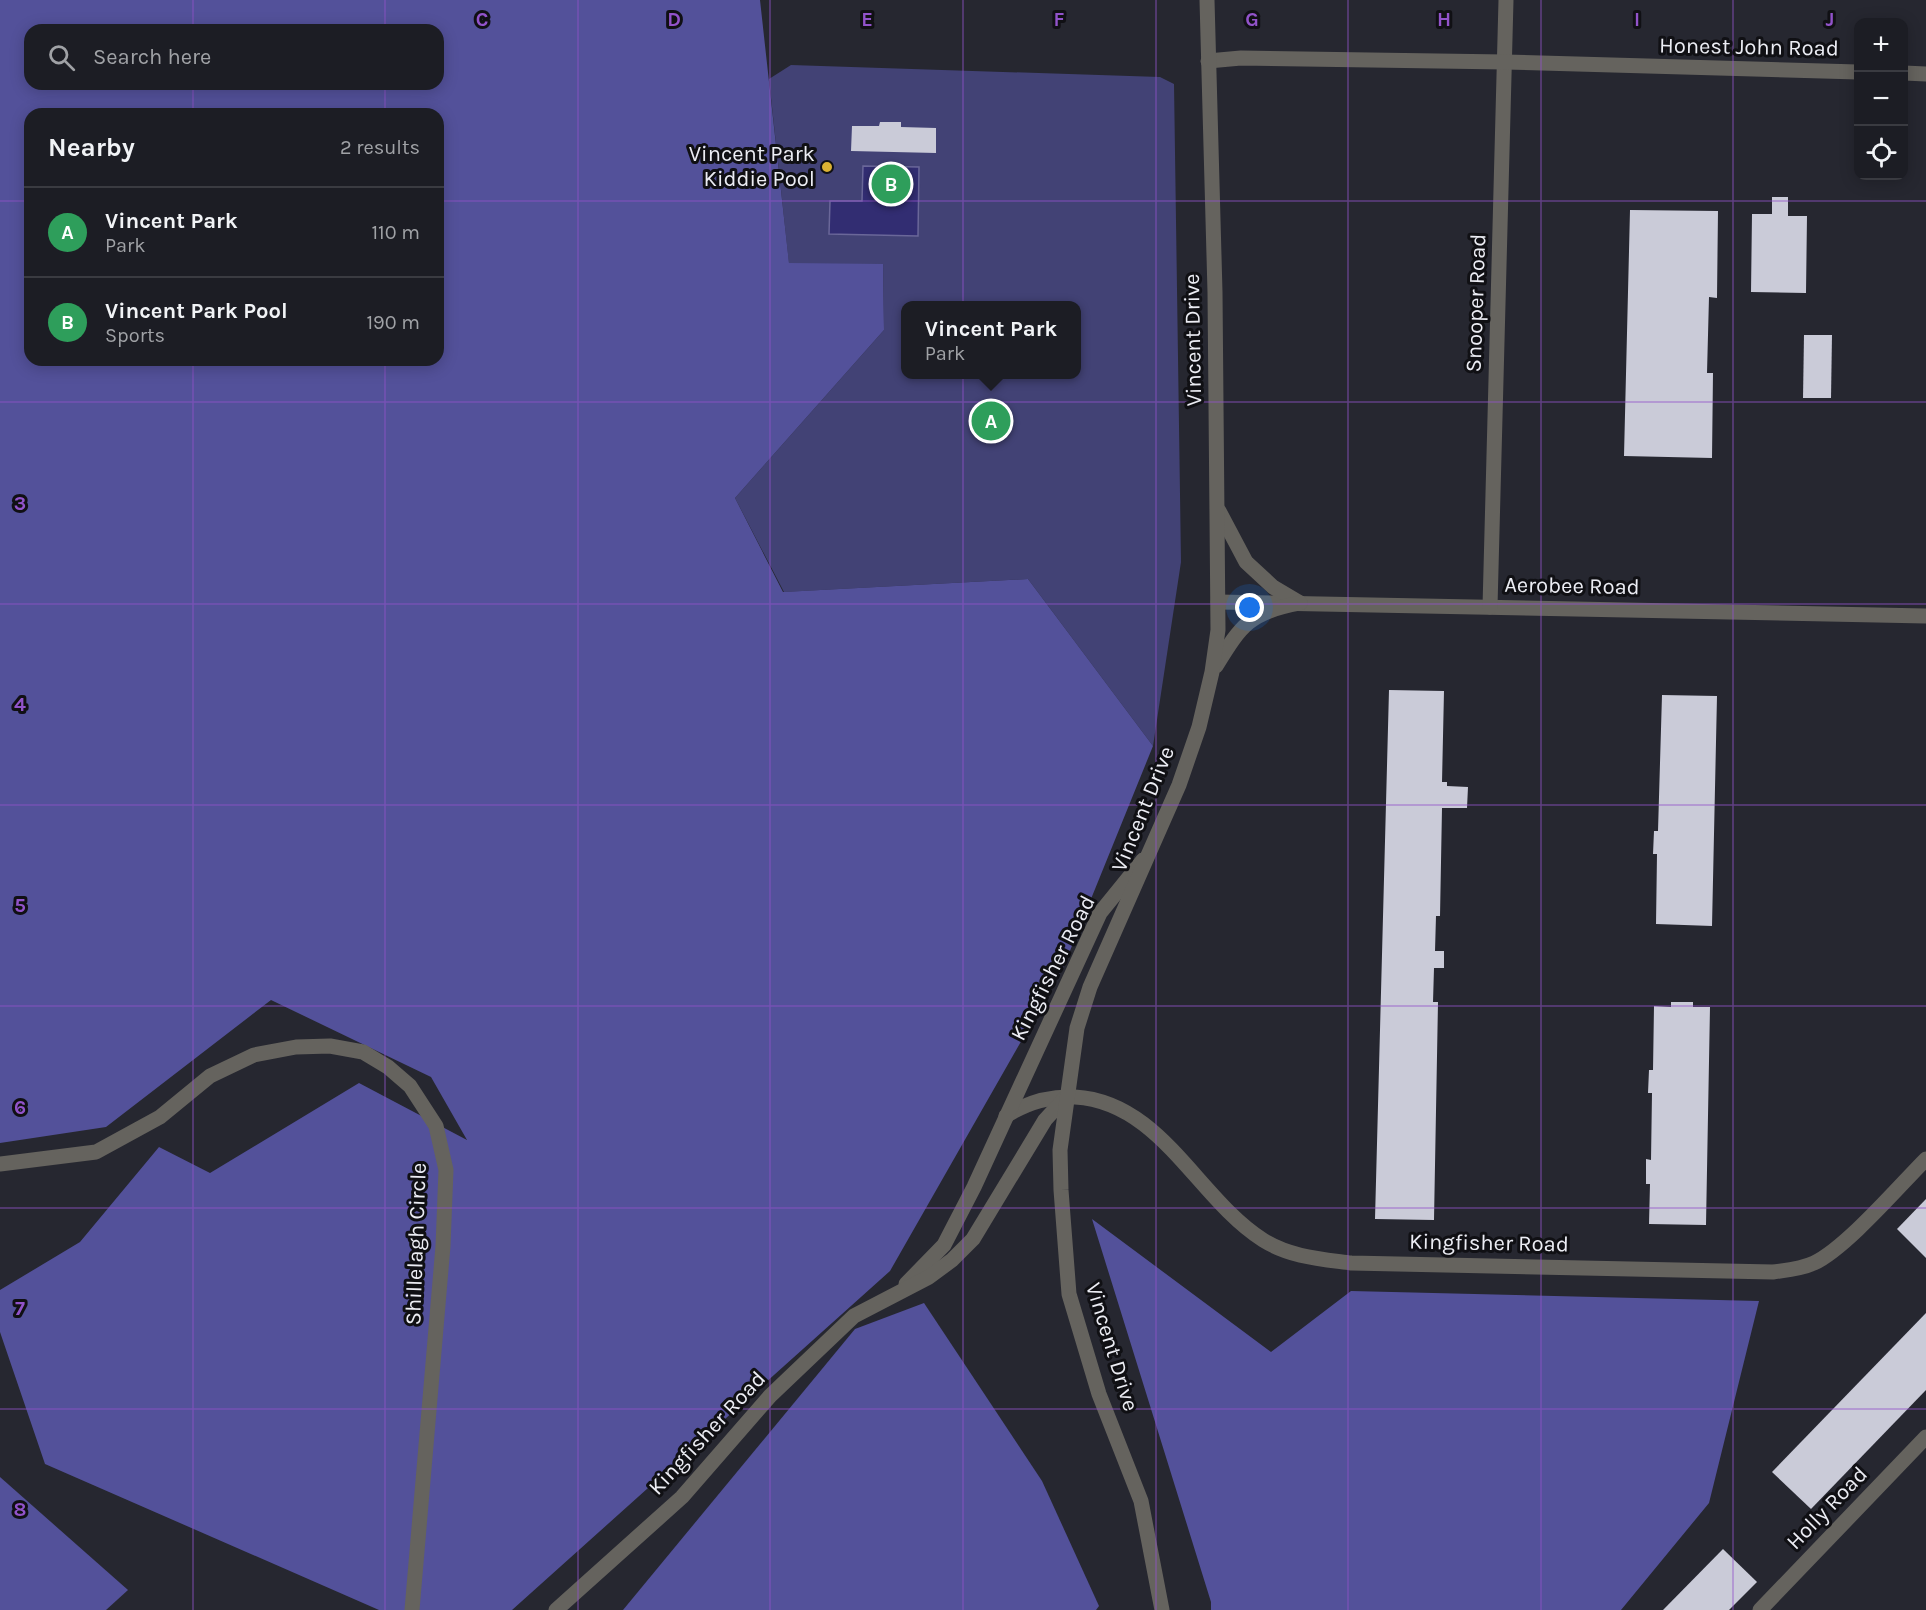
<!DOCTYPE html>
<html lang="en">
<head>
<meta charset="utf-8">
<style>
  :root { --surface:#1c1d24; --page:#25262c; --text:#f1f3f6; --muted:#a0a2a6; --line:#3a3b41; --accent:#bca0f2 }
  body { margin:0; font-family:Karla,sans-serif; background:var(--page); color:var(--text) }
  .controls { position:absolute; right:18px; top:18px; display:grid; overflow:hidden; border-radius:12px; box-shadow:0 3px 15px #0003 }
  .controls button { width:54px; height:54px; display:grid; place-items:center; padding:0; border:0; border-bottom:2px solid var(--line); background:var(--surface); color:var(--text); font:30px sans-serif }
  .you { position:absolute; left:1250px; top:608px; width:21px; height:21px; margin:-15px; border:4px solid #fff; border-radius:50%; background:#1a73e8; box-shadow:0 0 0 9px #1a73e833 }
  .badge { display:grid; place-items:center; width:39px; height:39px; border-radius:50%; background:var(--accent); color:#fff; font-size:20px; font-weight:700 }
  .pin { position:absolute; translate:-50% -50%; border:3px solid #fff; box-shadow:0 2px 6px #0006 }
  .popup { position:absolute; left:901px; top:301px; width:180px; height:78px; box-sizing:border-box; display:grid; place-content:center; border-radius:12px; background:var(--surface); filter:drop-shadow(0 2px 4px #0005); font-size:20px; white-space:nowrap; color:var(--muted) }
  .popup b { font-size:22px; color:var(--text) }
  .popup::after { content:''; position:absolute; left:50%; top:100%; margin-left:-12px; border:12px solid transparent; border-top-color:var(--surface) }
  .list { margin:0; padding:0; list-style:none }
  h2 { display:flex; justify-content:space-between; align-items:center; height:78px; margin:0; padding:0 24px; font-size:26px }
  h2 small { font-size:20px; font-weight:400; color:var(--muted) }
  .list li { display:grid; grid-template-columns:39px 1fr auto; gap:18px; align-items:center; box-sizing:border-box; height:90px; padding:0 24px; border-top:2px solid var(--line) }
  .list b { display:block; font-size:22px; white-space:nowrap }
  .list p { margin:0; font-size:20px; white-space:nowrap; color:var(--muted) }
  .list em { font-size:20px; font-style:normal; color:var(--muted) }
  .icon { flex:none; width:33px; height:33px; fill:none; stroke:currentColor; stroke-width:2; stroke-linecap:round; stroke-linejoin:round }
  .map { position:relative; flex:none; width:1926px; height:1610px; overflow:hidden }
  .search { position:absolute; background:var(--surface); box-shadow:0 3px 15px #0003; left:24px; top:24px; width:420px; height:66px; display:flex; align-items:center; gap:15px; box-sizing:border-box; padding:0 21px; border-radius:18px; color:var(--muted); font-size:22px }
  .panel { position:absolute; background:var(--surface); box-shadow:0 3px 15px #0003; left:24px; top:108px; width:420px; height:258px; border-radius:18px }
  .map>svg:first-child { display:block }
  .green { fill:#424275; fill-rule:evenodd }
  .forest { fill:#53519a; fill-rule:evenodd }
  .water { fill:#322d72; stroke:#6a6799; stroke-width:1.5 }
  .building { fill:#cacbd8 }
  .lines { fill:none; stroke-linecap:round; stroke-linejoin:round }
  .minor { stroke:#65635e; stroke-width:15 }
  .tertiary { stroke:#65635e; stroke-width:15 }
  .grid { fill:none; stroke:#9253ca; stroke-width:1.5; stroke-opacity:0.55 }
  .poi-dot { fill:#dcb233; stroke:#101014; stroke-width:2 }
  .labels { text-anchor:middle; dominant-baseline:central; stroke-width:6; stroke-linejoin:round; paint-order:stroke }
  .street-label { font-size:22px; fill:#ecedf4; stroke:#101014 }
  .poi-label { font-size:22px; fill:#ecedf4; stroke:#101014; text-anchor:end }
  .grid-label { font-size:20px; text-anchor:middle; font-weight:bold; fill:#9253ca; stroke:#101014; stroke-width:6; stroke-linejoin:round; paint-order:stroke }
</style>
</head>
<body>
<div class="map">
<svg width="1926" height="1610" viewBox="0 0 1926 1610">
  <rect width="100%" height="100%" fill="#262730"/>
  <!-- green -->
  <path class="green" d="M 791,65 L 1160,77 L 1174,84 L 1181,562 L 1153,746 L 1028,579 L 784,592 L 735,498 L 884,330 L 883,264 L 789,264 L 769,79 ZM 906,306 L 1076,306 L 1076,374 L 906,374 Z"/>
  <!-- forest -->
  <g class="forest">
    <path d="M 0,0 L 760,0 L 789,263 L 883,264 L 884,330 L 735,498 L 783,592 L 1028,579 L 1153,746 L 1063,968 L 890,1271 L 512,1610 L 379,1610 L 45,1464 L 0,1332 L 0,1290 L 80,1242 L 159,1147 L 210,1173 L 359,1083 L 467,1140 L 431,1077 L 271,1000 L 106,1127 L 0,1143 ZM 30,30 L 438,30 L 438,84 L 30,84 ZM 30,114 L 438,114 L 438,360 L 30,360 Z"/>
    <path d="M 1092,1219 L 1271,1352 L 1351,1291 L 1759,1301 L 1709,1503 L 1621,1610 L 1211,1610 L 1211,1602 Z"/>
    <path d="M 924,1303 L 1042,1481 L 1099,1606 L 1096,1610 L 623,1610 L 855,1329 Z"/>
    <path d="M 0,1477 L 128,1590 L 106,1610 L 0,1610 Z"/>
  </g>
  <!-- water -->
  <path class="water" d="M 863,166 L 919,167 L 918,236 L 829,234 L 830,201 L 862,201 Z"/>
  <!-- building -->
  <g class="building">
    <path d="M 880,122 L 901,122 L 901,127 L 936,128 L 936,153 L 851,151 L 852,126 L 879,126 Z"/>
    <path d="M 1772,197 L 1788,197 L 1788,216 L 1807,216 L 1806,293 L 1751,292 L 1752,214 L 1772,214 Z"/>
    <path d="M 1630,210 L 1718,211 L 1717,298 L 1709,297 L 1707,373 L 1713,373 L 1712,458 L 1624,456 Z"/>
    <path d="M 1804,335 L 1832,335 L 1831,398 L 1803,398 Z"/>
    <path d="M 1389,690 L 1444,691 L 1442,782 L 1447,782 L 1447,786 L 1468,787 L 1467,808 L 1442,808 L 1440,916 L 1436,916 L 1435,951 L 1444,951 L 1444,968 L 1434,968 L 1433,1002 L 1438,1002 L 1434,1220 L 1375,1219 Z"/>
    <path d="M 1662,695 L 1717,696 L 1712,926 L 1656,924 L 1657,854 L 1653,854 L 1654,831 L 1658,831 Z"/>
    <path d="M 1671,1002 L 1693,1002 L 1693,1007 L 1710,1007 L 1706,1225 L 1649,1224 L 1650,1184 L 1646,1184 L 1646,1159 L 1651,1160 L 1652,1093 L 1648,1093 L 1649,1070 L 1653,1070 L 1654,1006 L 1671,1007 Z"/>
    <path d="M 1926,1199 L 1926,1258 L 1897,1229 Z"/>
    <path d="M 1926,1313 L 1926,1390 L 1811,1509 L 1772,1472 Z"/>
    <path d="M 1723,1549 L 1757,1582 L 1729,1610 L 1663,1610 Z"/>
  </g>
  <g class="lines">
    <!-- minor -->
    <g class="minor">
      <path d="M 1218,602 L 1926,616"/>
      <path d="M 1490,607 L 1506,0"/>
      <path d="M 1006,1116 C 1027,1102 1049,1096 1075,1097 C 1161,1102 1197,1198 1263,1240 C 1290,1257 1321,1259 1351,1263 L 1773,1272 C 1787,1270 1801,1269 1814,1263 C 1846,1248 1899,1186 1926,1159"/>
      <path d="M 0,1164 L 96,1152 L 160,1117 L 210,1076 L 254,1055 L 296,1047 L 330,1046 L 363,1052 L 388,1067 L 410,1086 L 436,1126 L 446,1170 L 443,1246 L 412,1610"/>
      <path d="M 906,1284 L 944,1245 L 974,1187 L 1100,913 L 1143,860"/>
      <path d="M 556,1610 L 682,1497 L 770,1396 L 854,1316 L 929,1277 L 952,1260 L 973,1239 L 1045,1120 L 1066,1097"/>
      <path d="M 1760,1610 L 1926,1437"/>
    </g>
    <!-- tertiary -->
    <g class="tertiary">
      <path d="M 1208,61 L 1241,58 L 1505,62 L 1858,72"/>
      <path d="M 1904,73 L 1926,74"/>
      <path d="M 1219,511 L 1246,562 L 1273,587 L 1300,603"/>
      <path d="M 1216,666 C 1242,624 1249,613 1300,603"/>
      <path d="M 1162,1610 L 1141,1501 L 1099,1394 L 1069,1294 L 1061,1190 L 1060,1150 L 1077,1028 L 1090,987 L 1179,785 L 1199,727 L 1212,672 L 1218,630 L 1215,292 L 1207,0"/>
    </g>
  </g>
  <!-- grid -->
  <path class="grid" d="M 193,0 L 193,30M 385,0 L 385,30M 578,0 L 578,1610M 770,0 L 770,1610M 963,0 L 963,1610M 1156,0 L 1156,1610M 1348,0 L 1348,1610M 1541,0 L 1541,1610M 1733,0 L 1733,1610M 193,84 L 193,114M 385,84 L 385,114M 0,201 L 30,201M 438,201 L 1926,201M 193,360 L 193,1610M 385,360 L 385,1610M 0,402 L 1926,402M 0,604 L 1926,604M 0,805 L 1926,805M 0,1006 L 1926,1006M 0,1208 L 1926,1208M 0,1409 L 1926,1409"/>
  <!-- markers -->
  <circle class="poi-dot" cx="827" cy="167" r="6"/>
  <g class="labels">
    <!-- street labels -->
    <g class="street-label">
      <text transform="translate(1749 47) rotate(1)">Honest John Road</text>
      <text transform="translate(1476 303) rotate(-88)">Snooper Road</text>
      <text transform="translate(1193 340) rotate(-91)">Vincent Drive</text>
      <text transform="translate(1572 586) rotate(1)">Aerobee Road</text>
      <text transform="translate(1143 809) rotate(-68)">Vincent Drive</text>
      <text transform="translate(1053 968) rotate(-63)">Kingfisher Road</text>
      <text transform="translate(1489 1243) rotate(1)">Kingfisher Road</text>
      <text transform="translate(416 1244) rotate(-88)">Shillelagh Circle</text>
      <text transform="translate(1112 1347) rotate(73)">Vincent Drive</text>
      <text transform="translate(707 1433) rotate(-47)">Kingfisher Road</text>
      <text transform="translate(1827 1508) rotate(-46)">Holly Road</text>
    </g>
    <!-- poi labels -->
    <g class="poi-label">
      <text x="815" y="154">Vincent Park<tspan x="815" dy="25">Kiddie Pool</tspan></text>
    </g>
  </g>
  <g class="grid-label">
    <text x="482" y="26">C</text>
    <text x="674" y="26">D</text>
    <text x="867" y="26">E</text>
    <text x="1059" y="26">F</text>
    <text x="1252" y="26">G</text>
    <text x="1444" y="26">H</text>
    <text x="1637" y="26">I</text>
    <text x="1830" y="26">J</text>
    <text x="20" y="510">3</text>
    <text x="20" y="711">4</text>
    <text x="20" y="912">5</text>
    <text x="20" y="1114">6</text>
    <text x="20" y="1315">7</text>
    <text x="20" y="1516">8</text>
  </g>
</svg>
<div class="controls">
<button>+</button>
<button>−</button>
<button><svg class="icon" aria-label="locate" viewBox="0 0 24 24"><circle cx="12" cy="12" r="6"/><path d="M12 2v4M12 18v4M2 12h4M18 12h4"/></svg></button>
</div>
<div class="you"></div>
<div class="pin badge" style="left:991px;top:421px;background:#2e9e5b">A</div>
<div class="popup"><b>Vincent Park</b>Park</div>
<div class="pin badge" style="left:891px;top:184px;background:#2e9e5b">B</div>
<div class="search"><svg class="icon" aria-label="search" viewBox="0 0 24 24"><circle cx="10" cy="10" r="6"/><path d="M15 15l6 6"/></svg>Search here</div>
<section class="panel">
<h2>Nearby<small>2 results</small></h2>
<ul class="list">
<li><span class="badge" style="background:#2e9e5b">A</span><div><b>Vincent Park</b><p>Park</p></div><em>110 m</em></li>
<li><span class="badge" style="background:#2e9e5b">B</span><div><b>Vincent Park Pool</b><p>Sports</p></div><em>190 m</em></li>
</ul>
</section>
</div>
</body>
</html>
